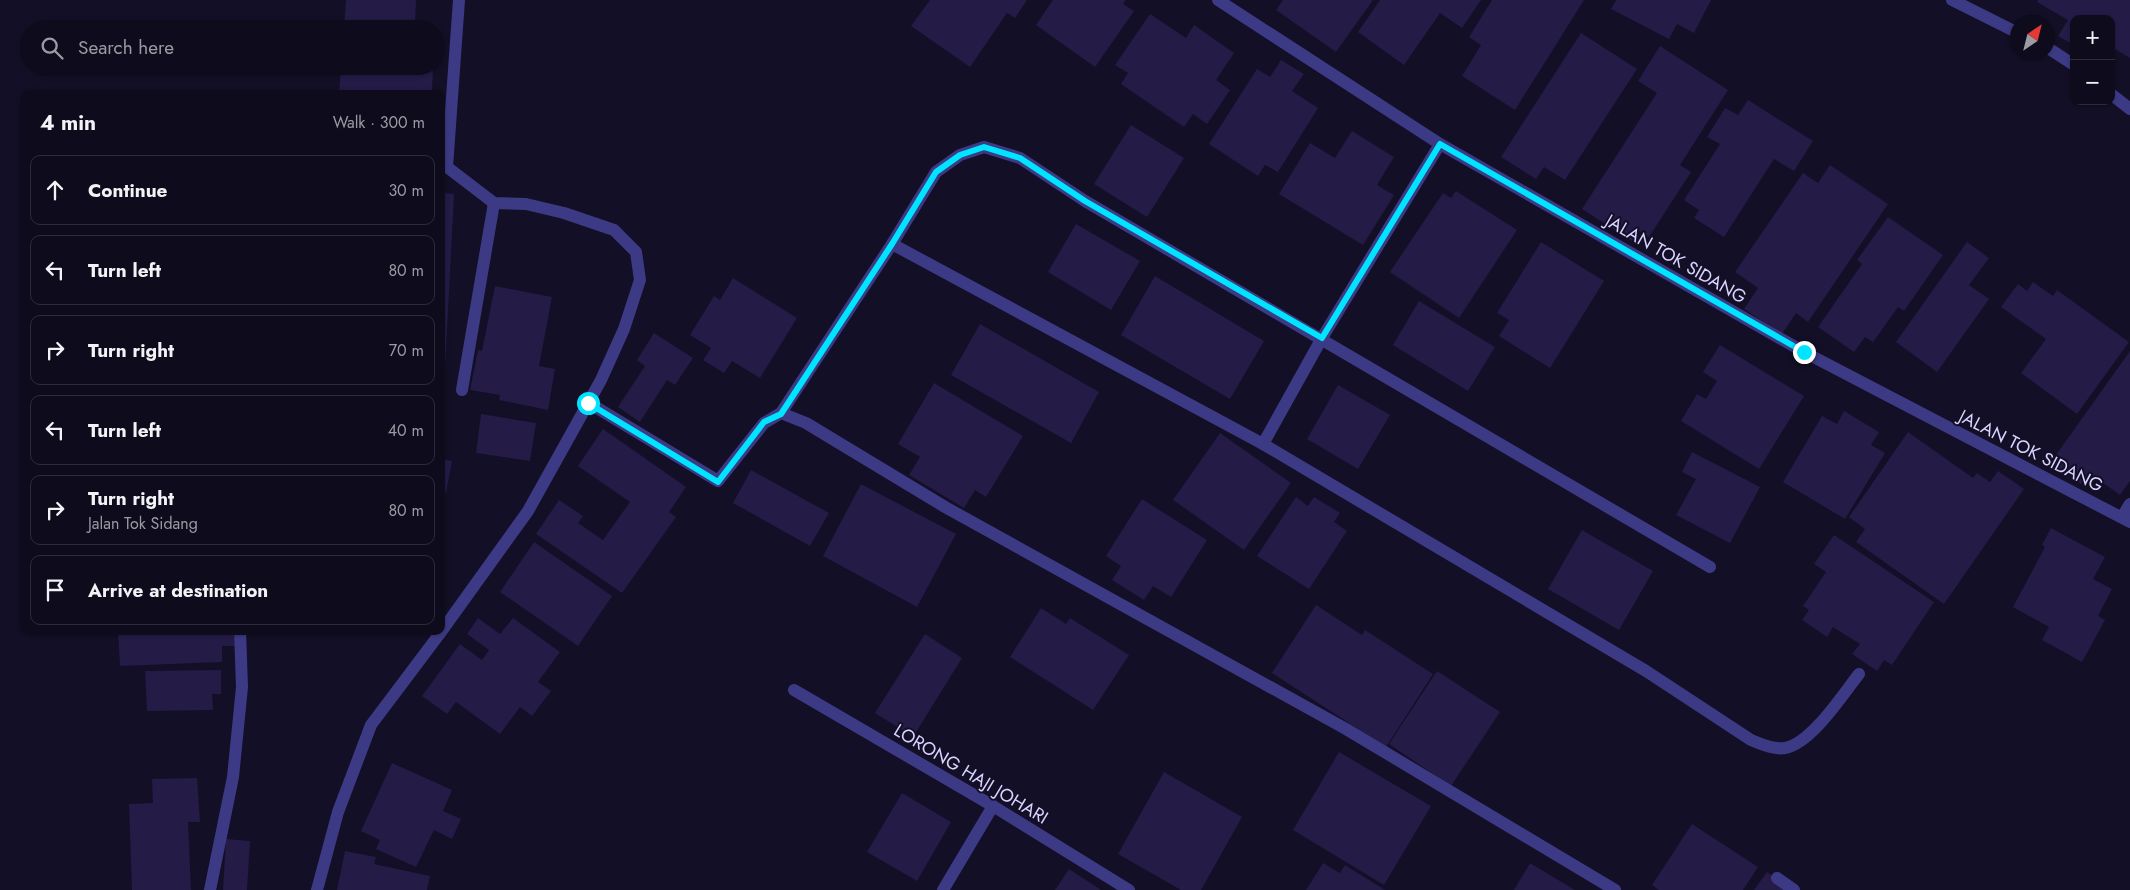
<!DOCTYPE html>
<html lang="en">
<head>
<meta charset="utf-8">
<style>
  :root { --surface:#0e0b1c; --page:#1c1929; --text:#f1f3f6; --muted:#9b9ba3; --line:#2e2b3b }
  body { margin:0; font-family:Jost,sans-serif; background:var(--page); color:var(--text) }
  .controls { position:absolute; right:15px; top:15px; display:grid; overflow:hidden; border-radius:10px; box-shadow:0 1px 4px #0004 }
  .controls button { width:45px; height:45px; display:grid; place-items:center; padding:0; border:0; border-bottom:1px solid var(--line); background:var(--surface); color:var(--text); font:25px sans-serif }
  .compass { position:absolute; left:2010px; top:15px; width:45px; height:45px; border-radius:50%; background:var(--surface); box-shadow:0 1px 4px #0004; rotate:35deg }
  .stop { position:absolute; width:15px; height:15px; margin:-11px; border:4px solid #00e5ff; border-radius:50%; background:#fff }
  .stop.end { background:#00e5ff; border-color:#fff; box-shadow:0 1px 5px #0008 }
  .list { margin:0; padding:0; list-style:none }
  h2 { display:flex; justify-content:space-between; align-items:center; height:65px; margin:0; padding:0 20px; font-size:21px }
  h2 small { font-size:16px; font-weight:400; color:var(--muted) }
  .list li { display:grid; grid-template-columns:32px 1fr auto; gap:15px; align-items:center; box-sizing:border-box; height:70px; margin:0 10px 10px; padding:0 10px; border:1px solid var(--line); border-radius:10px }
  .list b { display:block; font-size:19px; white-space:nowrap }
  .list p { margin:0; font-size:16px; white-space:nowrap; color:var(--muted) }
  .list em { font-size:16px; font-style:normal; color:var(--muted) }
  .icon { flex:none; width:28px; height:28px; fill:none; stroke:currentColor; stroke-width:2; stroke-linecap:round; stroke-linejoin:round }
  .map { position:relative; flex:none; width:2130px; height:890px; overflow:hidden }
  .search { position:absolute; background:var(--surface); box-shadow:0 1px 4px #0004; left:20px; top:20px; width:425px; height:55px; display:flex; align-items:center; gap:12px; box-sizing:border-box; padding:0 18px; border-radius:28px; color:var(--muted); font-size:19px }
  .panel { position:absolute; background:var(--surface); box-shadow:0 1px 4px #0004; left:20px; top:90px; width:425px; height:545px; border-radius:10px }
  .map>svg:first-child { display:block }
  .building { fill:#241b47 }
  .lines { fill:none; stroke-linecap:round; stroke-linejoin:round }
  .minor { stroke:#3d3a85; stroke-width:12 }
  .route { stroke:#00e5ff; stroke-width:6 }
  .labels { text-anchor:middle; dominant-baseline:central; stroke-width:4; stroke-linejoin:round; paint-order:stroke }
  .street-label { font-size:18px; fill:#d9d4ff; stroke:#130f26 }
</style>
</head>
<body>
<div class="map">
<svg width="2130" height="890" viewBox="0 0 2130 890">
  <rect width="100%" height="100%" fill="#130f26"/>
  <!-- building -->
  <g class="building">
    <path d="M 346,0 L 416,0 L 415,25 L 436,26 L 435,29 L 344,29 Z"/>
    <path d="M 930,0 L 1027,0 L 1015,18 L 1007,13 L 970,67 L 911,26 Z"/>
    <path d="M 1053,0 L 1126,0 L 1123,4 L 1134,11 L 1095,67 L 1036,25 Z"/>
    <path d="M 1283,0 L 1373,0 L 1336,52 L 1276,10 Z"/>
    <path d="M 1380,0 L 1481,0 L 1462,28 L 1440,13 L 1404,65 L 1358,32 Z"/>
    <path d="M 1492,0 L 1584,0 L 1515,110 L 1462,76 L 1481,45 L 1469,37 Z"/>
    <path d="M 1616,0 L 1711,0 L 1694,33 L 1677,24 L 1669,39 L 1611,9 Z"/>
    <path d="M 2038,0 L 2130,0 L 2130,58 L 2115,49 L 2111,55 L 2111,19 L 2074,19 L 2074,45 L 2058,36 L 2068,20 L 2037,2 Z"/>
    <path d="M 1150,14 L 1186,38 L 1194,25 L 1234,53 L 1216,80 L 1230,90 L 1207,124 L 1193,114 L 1184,127 L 1121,84 L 1128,73 L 1115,65 Z"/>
    <path d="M 1581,33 L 1637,69 L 1565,180 L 1544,167 L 1536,179 L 1501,157 Z"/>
    <path d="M 1660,46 L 1728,90 L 1680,165 L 1691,172 L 1649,237 L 1638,230 L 1632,241 L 1582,209 L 1657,93 L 1638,81 Z"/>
    <path d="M 1281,60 L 1304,74 L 1292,91 L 1318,108 L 1278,172 L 1265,165 L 1258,176 L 1209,144 L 1257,69 L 1270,77 Z"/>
    <path d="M 341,66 L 433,66 L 432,94 L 339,94 Z"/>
    <path d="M 1748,100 L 1813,141 L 1794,171 L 1774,159 L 1724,237 L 1694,218 L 1699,210 L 1684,200 L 1720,144 L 1707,137 L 1725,108 L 1738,115 Z"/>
    <path d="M 1131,125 L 1184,158 L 1147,217 L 1094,184 Z"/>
    <path d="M 1352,131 L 1394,157 L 1377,185 L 1394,195 L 1363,245 L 1279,194 L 1310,143 L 1335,158 Z"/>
    <path d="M 1830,165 L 1888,204 L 1808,322 L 1796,313 L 1782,334 L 1744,309 L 1758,288 L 1735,272 L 1803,173 L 1818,183 Z"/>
    <path d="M 1456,191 L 1517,230 L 1459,318 L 1390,272 L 1443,193 L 1451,198 Z"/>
    <path d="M 441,193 L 454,194 L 444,388 L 441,388 Z"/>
    <path d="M 1888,217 L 1943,255 L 1904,311 L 1898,307 L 1873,342 L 1865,337 L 1854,352 L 1818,327 L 1862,264 L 1857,260 Z"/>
    <path d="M 1076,224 L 1140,261 L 1111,310 L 1048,272 Z"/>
    <path d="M 1541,242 L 1604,281 L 1550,368 L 1499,336 L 1509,320 L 1497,313 Z"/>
    <path d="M 1967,242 L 1989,258 L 1969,285 L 1989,299 L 1937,372 L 1896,342 Z"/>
    <path d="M 1155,276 L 1264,341 L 1230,399 L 1121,335 Z"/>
    <path d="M 733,278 L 797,318 L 760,378 L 732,361 L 724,373 L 703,360 L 711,348 L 690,335 L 714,296 L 720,300 Z"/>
    <path d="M 2033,282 L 2053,296 L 2057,290 L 2129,342 L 2077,414 L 2021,373 L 2046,339 L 2001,307 L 2018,284 L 2027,291 Z"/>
    <path d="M 495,286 L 552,297 L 539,366 L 555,369 L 548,410 L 499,400 L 500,395 L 470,390 L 478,350 L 482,351 Z"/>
    <path d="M 1419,301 L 1495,347 L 1468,391 L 1393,345 Z"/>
    <path d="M 980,324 L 1099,392 L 1071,443 L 951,375 Z"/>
    <path d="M 654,333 L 693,358 L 675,385 L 667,380 L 640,422 L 618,407 L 645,366 L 637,360 Z"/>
    <path d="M 1720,345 L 1804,396 L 1759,469 L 1681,421 L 1697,394 L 1706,399 L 1717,381 L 1703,372 Z"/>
    <path d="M 2130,351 L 2130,481 L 2120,495 L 2089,473 L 2081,484 L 2051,462 Z"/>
    <path d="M 934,383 L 1023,436 L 986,497 L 975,490 L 964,508 L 909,475 L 920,457 L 898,444 Z"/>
    <path d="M 1338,385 L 1390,415 L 1358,469 L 1307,439 Z"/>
    <path d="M 1844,411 L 1879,432 L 1871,445 L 1885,453 L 1845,519 L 1783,482 L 1822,416 L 1837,424 Z"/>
    <path d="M 481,414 L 536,423 L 530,461 L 476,453 Z"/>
    <path d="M 603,429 L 686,487 L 669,512 L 676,517 L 622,593 L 536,534 L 559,500 L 583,516 L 578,523 L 603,540 L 630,502 L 578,466 Z"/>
    <path d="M 1908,432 L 1973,478 L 1977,473 L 1990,482 L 1998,471 L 2024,489 L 1944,604 L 1856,542 L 1865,529 L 1849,517 Z"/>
    <path d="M 1220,433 L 1291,483 L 1244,550 L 1173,500 Z"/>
    <path d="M 1692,452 L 1760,487 L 1730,543 L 1676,515 L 1696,479 L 1682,472 Z"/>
    <path d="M 441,459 L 452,461 L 446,493 L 441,492 Z"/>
    <path d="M 751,470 L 829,513 L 810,546 L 733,503 Z"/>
    <path d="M 861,484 L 956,534 L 917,607 L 823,556 Z"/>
    <path d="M 1296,497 L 1308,506 L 1314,497 L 1340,513 L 1334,522 L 1347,531 L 1309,589 L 1257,556 Z"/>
    <path d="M 1142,499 L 1207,540 L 1171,597 L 1153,586 L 1144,600 L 1112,580 L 1121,566 L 1106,556 Z"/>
    <path d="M 2051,528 L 2105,557 L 2093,579 L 2112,589 L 2098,616 L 2105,620 L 2082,662 L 2042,640 L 2049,627 L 2013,607 L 2045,547 L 2042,545 Z"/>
    <path d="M 1582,530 L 1653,571 L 1619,630 L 1548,589 Z"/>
    <path d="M 1834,535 L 1934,602 L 1892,665 L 1884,660 L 1877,671 L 1852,654 L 1860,644 L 1833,627 L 1827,637 L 1802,620 L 1809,610 L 1803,606 L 1826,572 L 1814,564 Z"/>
    <path d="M 534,542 L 612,596 L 578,646 L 500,592 Z"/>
    <path d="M 1316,605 L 1362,635 L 1365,630 L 1433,674 L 1386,747 L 1272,673 Z"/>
    <path d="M 1041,608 L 1066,624 L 1070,618 L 1129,655 L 1093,710 L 1010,657 Z"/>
    <path d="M 478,618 L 500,634 L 513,618 L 560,652 L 538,682 L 551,691 L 532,716 L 520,707 L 500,734 L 456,702 L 447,714 L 422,696 L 460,644 L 482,660 L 489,650 L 467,634 Z"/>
    <path d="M 118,631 L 234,631 L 235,646 L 222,646 L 222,662 L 120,666 Z"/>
    <path d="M 925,634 L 962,658 L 913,737 L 875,713 Z"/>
    <path d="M 221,670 L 221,694 L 212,694 L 213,710 L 147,711 L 145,671 Z"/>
    <path d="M 1437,671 L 1500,712 L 1451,786 L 1389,744 Z"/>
    <path d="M 1339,752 L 1431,806 L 1384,885 L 1293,830 Z"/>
    <path d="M 392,763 L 452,790 L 443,811 L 461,819 L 452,839 L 434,830 L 416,867 L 376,849 L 380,840 L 361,831 Z"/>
    <path d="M 1164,772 L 1242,817 L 1201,890 L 1181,890 L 1118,854 Z"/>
    <path d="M 197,778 L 200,822 L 188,822 L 191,890 L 132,890 L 129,804 L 153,803 L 152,779 Z"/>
    <path d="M 902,793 L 951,822 L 917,881 L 867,852 Z"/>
    <path d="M 1692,824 L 1758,867 L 1743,890 L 1659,890 L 1652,885 Z"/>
    <path d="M 226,839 L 250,841 L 247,890 L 223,890 Z"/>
    <path d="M 345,851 L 376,857 L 374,864 L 430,876 L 427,890 L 337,890 Z"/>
    <path d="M 1323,863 L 1340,873 L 1345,865 L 1385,890 L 1306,890 Z"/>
    <path d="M 1530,863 L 1575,890 L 1514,890 Z"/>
    <path d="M 1069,869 L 1101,890 L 1055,890 Z"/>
    <path d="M 1767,872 L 1792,890 L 1754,890 Z"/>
  </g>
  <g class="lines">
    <!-- minor -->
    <g class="minor">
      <path d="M 1218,0 L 1440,144 L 1804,352 L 2130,522"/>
      <path d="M 1952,0 L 2018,33"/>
      <path d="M 2048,48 L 2074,65"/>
      <path d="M 2111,94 L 2130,109"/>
      <path d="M 892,244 L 1263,444 L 1646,671 L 1751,740 C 1761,744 1774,750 1785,748 C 1811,744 1843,694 1859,674"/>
      <path d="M 462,390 L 494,203"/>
      <path d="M 589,403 L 718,481 L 764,423 L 781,413 L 806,423 L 945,507 L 1346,729 L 1615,890"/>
      <path d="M 781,413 L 892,244 L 936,172 L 960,155 L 984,147 L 1020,158 L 1085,201 L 1710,567"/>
      <path d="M 1263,444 L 1322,338 L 1440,144"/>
      <path d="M 2122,517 L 2130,504"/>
      <path d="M 794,690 L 993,806 L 1129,890"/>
      <path d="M 1777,878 L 1794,890"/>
      <path d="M 210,890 L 233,777 L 242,687 L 240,631"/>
      <path d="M 317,890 L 338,812 L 371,725 L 441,632 L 528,511 L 601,380 L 624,329 L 640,280 L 636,252 L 614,230 L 564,213 L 526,204 L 494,203 L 447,167 L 459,0"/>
      <path d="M 943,890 L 993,806"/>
    </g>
  </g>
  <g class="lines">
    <!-- route -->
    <path class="route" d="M 588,403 L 718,482 L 764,422 L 781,414 L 892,244 L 936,172 L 960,155 L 984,147 L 1020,158 L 1085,201 L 1322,338 L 1440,144 L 1804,352"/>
  </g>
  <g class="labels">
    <!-- street labels -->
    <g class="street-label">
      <text transform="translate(1676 259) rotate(30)">JALAN TOK SIDANG</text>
      <text transform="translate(2031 451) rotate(27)">JALAN TOK SIDANG</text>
      <text transform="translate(971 774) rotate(31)">LORONG HAJI JOHARI</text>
    </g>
  </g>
</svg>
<div class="controls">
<button>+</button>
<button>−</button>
</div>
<svg class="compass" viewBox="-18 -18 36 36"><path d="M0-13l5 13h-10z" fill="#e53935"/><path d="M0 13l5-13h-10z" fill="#9b9ba3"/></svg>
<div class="stop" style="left:588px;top:403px"></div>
<div class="stop end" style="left:1804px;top:352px"></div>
<div class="search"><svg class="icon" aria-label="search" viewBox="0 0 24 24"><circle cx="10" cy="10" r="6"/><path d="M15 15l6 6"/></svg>Search here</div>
<section class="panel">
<h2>4 min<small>Walk · 300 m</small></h2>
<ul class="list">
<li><svg class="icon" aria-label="ahead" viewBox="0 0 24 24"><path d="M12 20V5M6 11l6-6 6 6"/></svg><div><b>Continue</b></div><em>30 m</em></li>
<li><svg class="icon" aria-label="left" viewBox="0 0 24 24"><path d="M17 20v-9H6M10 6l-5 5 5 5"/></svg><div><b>Turn left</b></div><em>80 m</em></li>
<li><svg class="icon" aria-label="right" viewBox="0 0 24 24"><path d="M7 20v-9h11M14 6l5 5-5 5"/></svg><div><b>Turn right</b></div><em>70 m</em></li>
<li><svg class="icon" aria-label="left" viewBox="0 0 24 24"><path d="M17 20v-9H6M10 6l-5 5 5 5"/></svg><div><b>Turn left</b></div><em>40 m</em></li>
<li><svg class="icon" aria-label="right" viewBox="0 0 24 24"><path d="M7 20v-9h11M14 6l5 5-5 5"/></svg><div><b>Turn right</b><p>Jalan Tok Sidang</p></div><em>80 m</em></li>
<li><svg class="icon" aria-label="arrive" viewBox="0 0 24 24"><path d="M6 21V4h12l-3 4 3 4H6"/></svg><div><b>Arrive at destination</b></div></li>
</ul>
</section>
</div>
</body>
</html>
